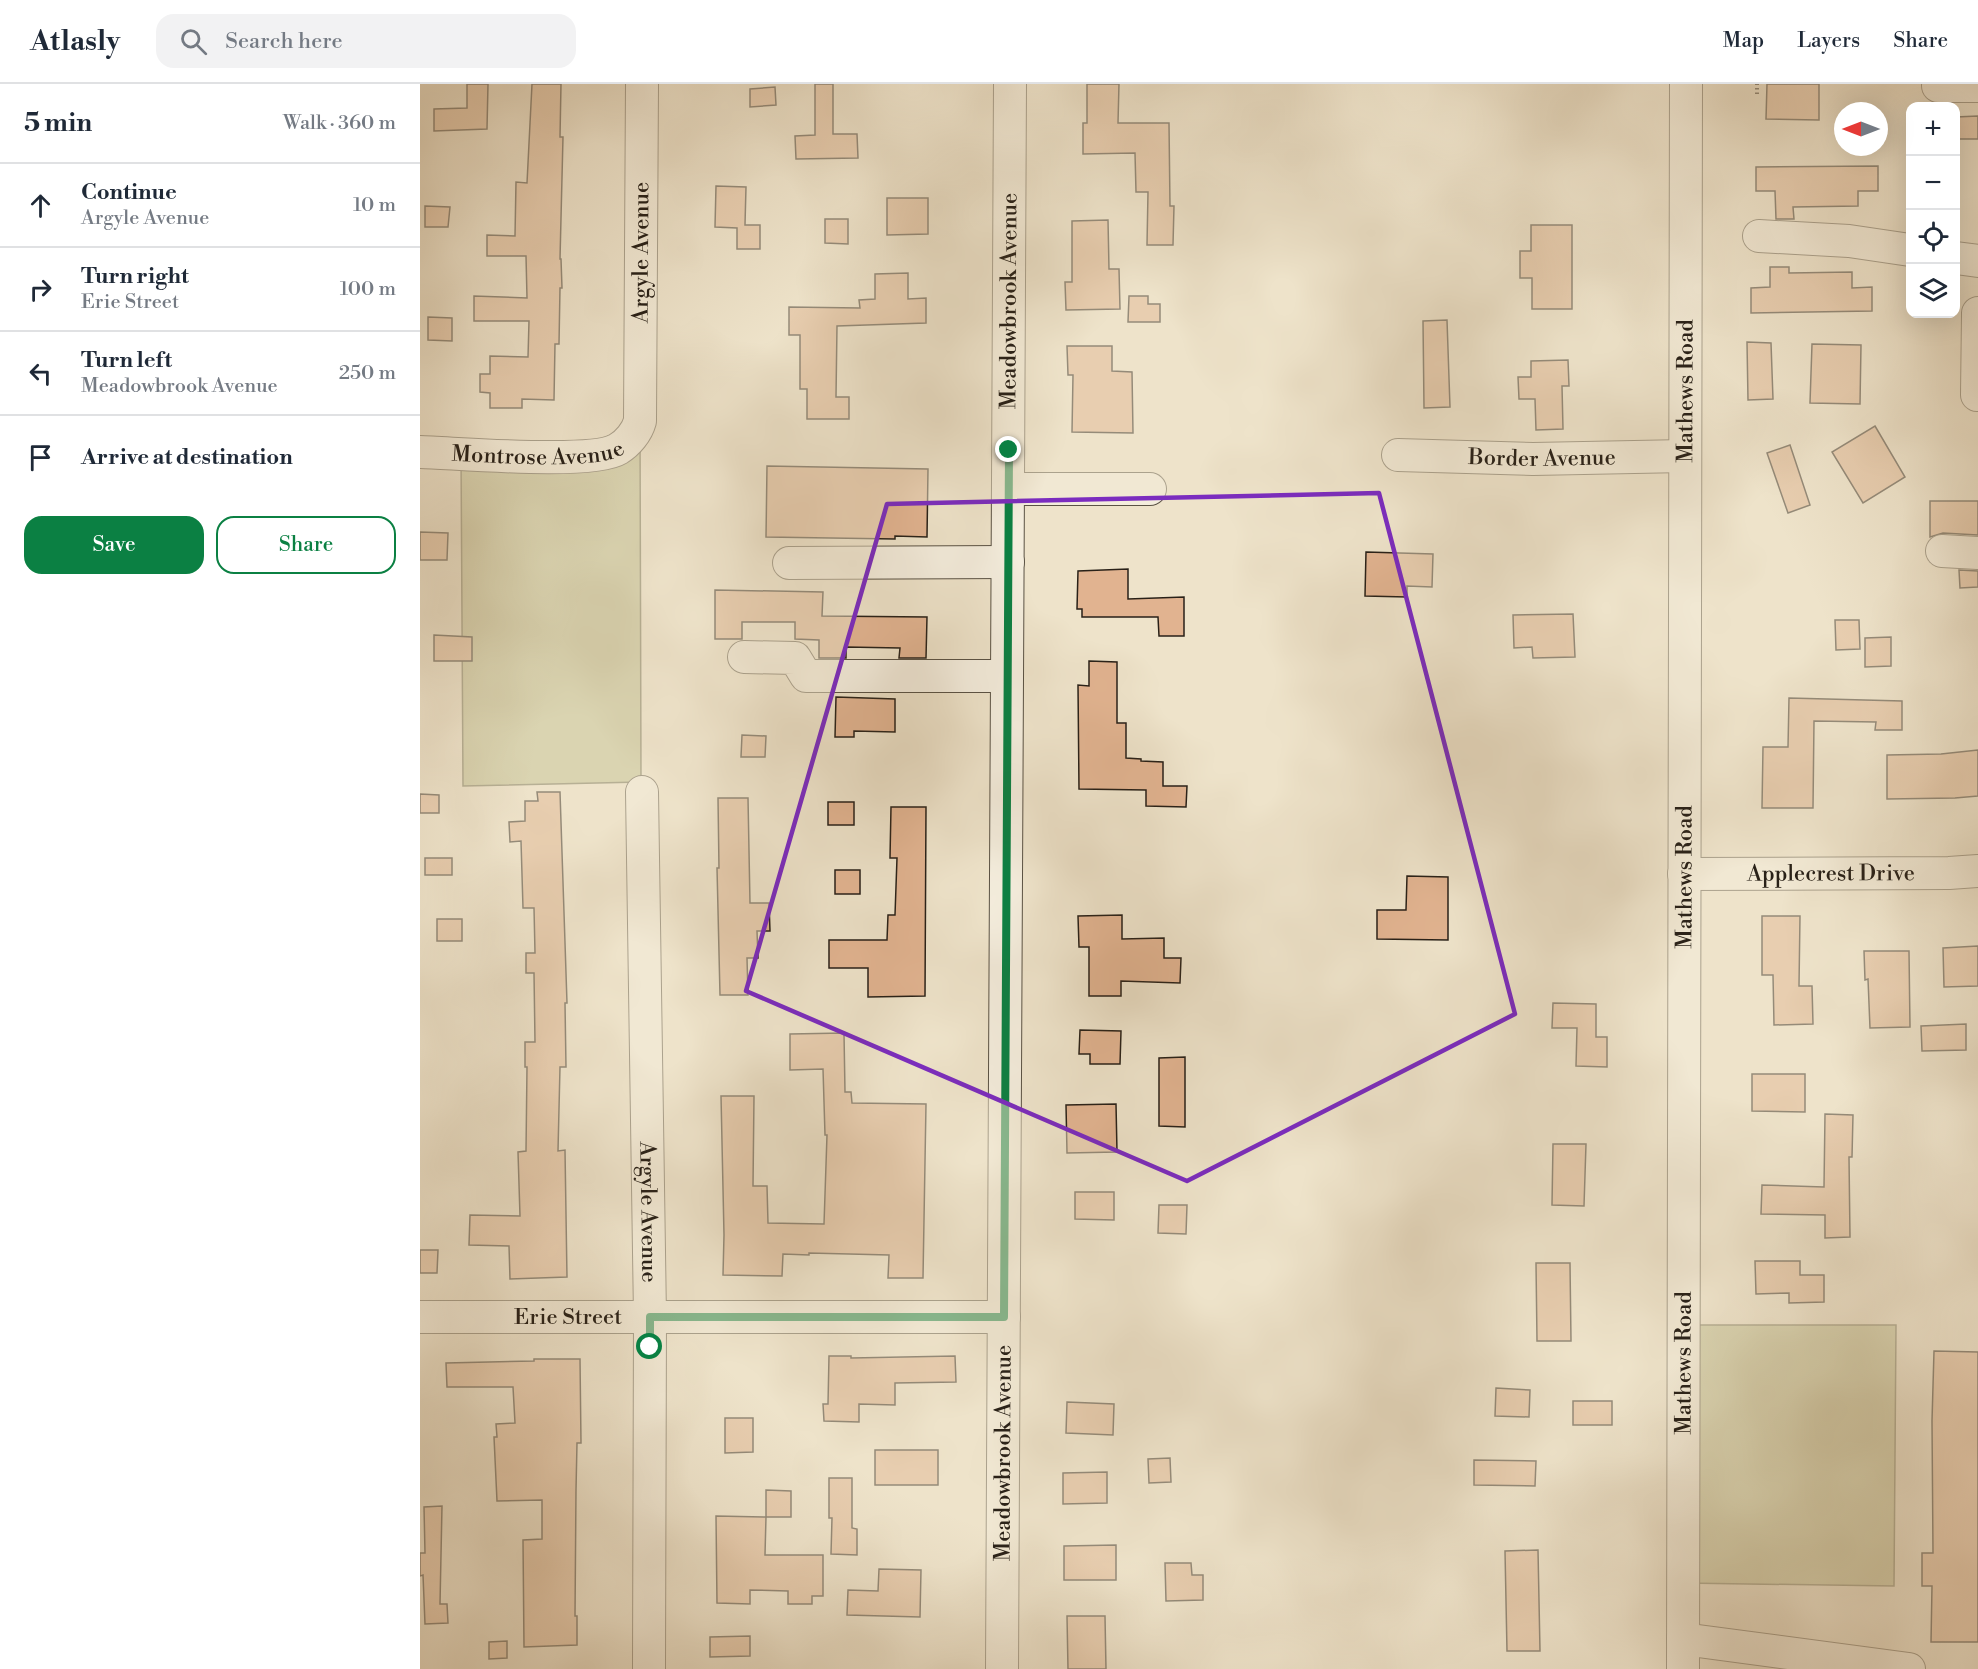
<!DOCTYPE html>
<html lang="en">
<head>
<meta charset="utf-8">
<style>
  :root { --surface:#fff; --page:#f2f2f3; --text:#1f2937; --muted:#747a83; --line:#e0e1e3; --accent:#0b8043 }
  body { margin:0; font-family:"Libre Bodoni",serif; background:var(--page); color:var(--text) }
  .controls { position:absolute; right:18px; top:18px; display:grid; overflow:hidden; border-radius:12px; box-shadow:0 6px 24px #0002 }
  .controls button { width:54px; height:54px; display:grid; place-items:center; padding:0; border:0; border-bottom:2px solid var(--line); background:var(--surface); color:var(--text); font:30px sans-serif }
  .compass { position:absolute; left:1414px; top:18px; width:54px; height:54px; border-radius:50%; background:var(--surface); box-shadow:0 6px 24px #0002; rotate:270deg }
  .stop { position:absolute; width:18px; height:18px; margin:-14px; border:4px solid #0b8043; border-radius:50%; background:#fff }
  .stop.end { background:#0b8043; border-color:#fff; box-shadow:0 2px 6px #0008 }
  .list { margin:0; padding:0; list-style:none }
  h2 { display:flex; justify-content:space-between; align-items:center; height:78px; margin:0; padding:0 24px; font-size:26px }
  h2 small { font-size:20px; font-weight:400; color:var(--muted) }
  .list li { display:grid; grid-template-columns:39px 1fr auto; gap:18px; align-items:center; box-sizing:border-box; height:84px; padding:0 24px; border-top:2px solid var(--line) }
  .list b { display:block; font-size:22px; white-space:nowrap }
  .list p { margin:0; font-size:20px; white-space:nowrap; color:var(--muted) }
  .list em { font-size:20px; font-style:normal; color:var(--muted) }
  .actions { display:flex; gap:12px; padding:18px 24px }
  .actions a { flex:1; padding:14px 0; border:2px solid var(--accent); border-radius:18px; text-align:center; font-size:21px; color:var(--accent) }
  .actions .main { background:var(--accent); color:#fff }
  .icon { flex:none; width:33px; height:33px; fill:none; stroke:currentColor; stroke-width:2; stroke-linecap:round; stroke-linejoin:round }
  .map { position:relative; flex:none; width:1558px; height:1585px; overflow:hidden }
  header { display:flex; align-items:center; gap:36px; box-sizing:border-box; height:84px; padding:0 30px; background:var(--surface); border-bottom:2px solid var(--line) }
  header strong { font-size:28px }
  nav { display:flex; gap:33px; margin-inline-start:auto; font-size:21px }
  .search { width:420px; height:54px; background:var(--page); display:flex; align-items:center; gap:15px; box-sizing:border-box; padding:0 21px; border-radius:18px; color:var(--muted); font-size:22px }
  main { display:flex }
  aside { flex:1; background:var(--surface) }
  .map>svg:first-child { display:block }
  .green { fill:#c0c192; stroke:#747155; stroke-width:1.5 }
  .building { fill:#e1b390; stroke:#292118; stroke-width:1.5 }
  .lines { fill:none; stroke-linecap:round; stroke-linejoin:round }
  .minor-casing { stroke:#5a5244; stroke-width:34 }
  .path { stroke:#292118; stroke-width:4; stroke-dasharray:1.5 3; stroke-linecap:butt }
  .minor { stroke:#f4eddd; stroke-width:32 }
  .route { stroke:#0b8043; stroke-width:8 }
  .marked { fill:none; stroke:#7b2cbf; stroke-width:4.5; stroke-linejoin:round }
  .labels { text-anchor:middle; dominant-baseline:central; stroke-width:4.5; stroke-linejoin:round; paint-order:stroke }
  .street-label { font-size:22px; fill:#292118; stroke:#f4eddd }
</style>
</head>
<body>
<header>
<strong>Atlasly</strong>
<div class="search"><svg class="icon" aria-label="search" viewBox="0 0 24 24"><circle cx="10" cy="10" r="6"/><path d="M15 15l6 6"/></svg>Search here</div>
<nav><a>Map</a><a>Layers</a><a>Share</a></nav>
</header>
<main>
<aside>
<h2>5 min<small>Walk · 360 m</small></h2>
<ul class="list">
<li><svg class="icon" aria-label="ahead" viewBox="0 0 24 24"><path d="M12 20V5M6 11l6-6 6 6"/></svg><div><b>Continue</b><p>Argyle Avenue</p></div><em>10 m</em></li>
<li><svg class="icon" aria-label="right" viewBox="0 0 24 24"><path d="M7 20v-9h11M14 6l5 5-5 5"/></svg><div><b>Turn right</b><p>Erie Street</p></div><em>100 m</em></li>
<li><svg class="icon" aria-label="left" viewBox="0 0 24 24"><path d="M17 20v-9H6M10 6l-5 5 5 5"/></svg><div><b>Turn left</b><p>Meadowbrook Avenue</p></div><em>250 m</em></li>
<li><svg class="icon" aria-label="arrive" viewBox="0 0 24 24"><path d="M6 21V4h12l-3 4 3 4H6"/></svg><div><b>Arrive at destination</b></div></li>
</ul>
<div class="actions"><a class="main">Save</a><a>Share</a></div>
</aside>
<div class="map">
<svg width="1558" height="1585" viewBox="0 0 1558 1585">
  <rect width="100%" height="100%" fill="#eee3ca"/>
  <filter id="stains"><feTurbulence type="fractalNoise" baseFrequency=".00333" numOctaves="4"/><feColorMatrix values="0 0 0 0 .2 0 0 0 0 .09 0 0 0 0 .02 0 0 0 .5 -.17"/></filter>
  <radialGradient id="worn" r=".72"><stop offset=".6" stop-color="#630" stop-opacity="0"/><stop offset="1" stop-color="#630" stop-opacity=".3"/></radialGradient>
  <!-- green -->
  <g class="green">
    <path d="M 220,337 L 221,698 L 43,702 L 41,369 L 145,373 Z"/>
    <path d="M 1264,1241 L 1476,1241 L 1474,1502 L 1263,1499 Z"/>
  </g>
  <!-- building -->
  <g class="building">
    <path d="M 47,0 L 68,0 L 67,45 L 14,47 L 14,25 L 47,24 Z"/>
    <path d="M 112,0 L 141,0 L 140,53 L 143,53 L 140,175 L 141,175 L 142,204 L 140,204 L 139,260 L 135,260 L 134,316 L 102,315 L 102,324 L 70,324 L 70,309 L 60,308 L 60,290 L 70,290 L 70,272 L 108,273 L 109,237 L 54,237 L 54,212 L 107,214 L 106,172 L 67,172 L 67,151 L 95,152 L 96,98 L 107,99 Z"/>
    <path d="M 395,0 L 413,0 L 413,50 L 437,50 L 438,74 L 376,75 L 375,52 L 395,51 Z"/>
    <path d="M 667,0 L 699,0 L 698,39 L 749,39 L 750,122 L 754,122 L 753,161 L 727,161 L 728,108 L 716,108 L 715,69 L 663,70 L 663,39 L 667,39 Z"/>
    <path d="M 1347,0 L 1399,0 L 1399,36 L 1346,35 Z"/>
    <path d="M 355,3 L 356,21 L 330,23 L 330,5 Z"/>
    <path d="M 1558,32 L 1558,55 L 1536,55 L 1536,33 Z"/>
    <path d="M 1458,82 L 1458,107 L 1438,107 L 1438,122 L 1373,123 L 1374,135 L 1356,135 L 1355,107 L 1336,107 L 1336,83 Z"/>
    <path d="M 296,102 L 326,103 L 325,141 L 340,141 L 340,165 L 317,165 L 317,144 L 295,143 Z"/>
    <path d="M 467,114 L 508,114 L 508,150 L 467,151 Z"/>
    <path d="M 5,122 L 30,123 L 28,143 L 5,143 Z"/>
    <path d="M 405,135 L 428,135 L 428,160 L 405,159 Z"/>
    <path d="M 688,136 L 689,185 L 699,185 L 700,225 L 646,226 L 645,198 L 652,198 L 652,137 Z"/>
    <path d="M 1111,141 L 1152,141 L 1152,225 L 1112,225 L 1112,194 L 1100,194 L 1100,167 L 1111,167 Z"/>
    <path d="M 1350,183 L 1369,183 L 1369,189 L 1432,188 L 1432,204 L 1452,203 L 1452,227 L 1331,229 L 1331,204 L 1350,203 Z"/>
    <path d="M 488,189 L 488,215 L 506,214 L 506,239 L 417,242 L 416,313 L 429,313 L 429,335 L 387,335 L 387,305 L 380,305 L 380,251 L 369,251 L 369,223 L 440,224 L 439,216 L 455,215 L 455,190 Z"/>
    <path d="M 709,212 L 728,212 L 728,220 L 740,220 L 740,238 L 708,238 Z"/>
    <path d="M 8,233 L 32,234 L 32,257 L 8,256 Z"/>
    <path d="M 1027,236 L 1030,323 L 1004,324 L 1003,237 Z"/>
    <path d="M 1327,258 L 1351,259 L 1353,315 L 1328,316 Z"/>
    <path d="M 1392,260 L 1441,261 L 1440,320 L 1390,319 Z"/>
    <path d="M 647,262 L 692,262 L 692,287 L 712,288 L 713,349 L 652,348 L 653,291 L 648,291 Z"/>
    <path d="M 1148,276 L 1149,302 L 1142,302 L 1143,345 L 1116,346 L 1115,315 L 1099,315 L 1098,293 L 1111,293 L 1111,277 Z"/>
    <path d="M 1455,342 L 1485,393 L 1443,419 L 1412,368 Z"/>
    <path d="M 1370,361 L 1390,421 L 1368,429 L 1347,369 Z"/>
    <path d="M 347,382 L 508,385 L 507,453 L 475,452 L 475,455 L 346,453 Z"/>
    <path d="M 1510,417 L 1558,417 L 1558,451 L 1523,449 L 1510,453 Z"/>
    <path d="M 0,448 L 28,449 L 27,476 L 0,476 Z"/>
    <path d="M 946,468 L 1013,470 L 1012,503 L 987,502 L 987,513 L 945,512 Z"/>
    <path d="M 708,485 L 708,515 L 764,513 L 764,552 L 739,552 L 738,533 L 662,533 L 662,525 L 657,525 L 658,487 Z"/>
    <path d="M 1539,486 L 1558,487 L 1558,503 L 1540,504 Z"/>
    <path d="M 295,506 L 403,508 L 402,532 L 507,533 L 506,574 L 479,574 L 480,564 L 426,563 L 426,574 L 399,574 L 399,556 L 375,555 L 375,538 L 322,538 L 322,555 L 295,555 Z"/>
    <path d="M 1153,530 L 1155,573 L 1113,574 L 1112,563 L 1094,564 L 1093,531 Z"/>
    <path d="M 1415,536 L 1439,536 L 1440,565 L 1416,566 Z"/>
    <path d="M 14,551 L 52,553 L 52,577 L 14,577 Z"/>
    <path d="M 1471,553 L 1471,582 L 1445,583 L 1445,554 Z"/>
    <path d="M 669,577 L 697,578 L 697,639 L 706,639 L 706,674 L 721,675 L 721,677 L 743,678 L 743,702 L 767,702 L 766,723 L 726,722 L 726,706 L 659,705 L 658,601 L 669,602 Z"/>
    <path d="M 416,613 L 475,615 L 475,648 L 434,647 L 434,653 L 415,653 Z"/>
    <path d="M 1369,614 L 1482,617 L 1482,646 L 1455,646 L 1456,638 L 1394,637 L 1393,724 L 1342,724 L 1343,663 L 1368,663 Z"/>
    <path d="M 322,651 L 346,652 L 345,673 L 321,673 Z"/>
    <path d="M 1558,666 L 1558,712 L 1535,714 L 1467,715 L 1467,671 L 1521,670 Z"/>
    <path d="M 117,708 L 140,708 L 147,919 L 145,919 L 146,983 L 140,983 L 138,1067 L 145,1066 L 147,1193 L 90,1195 L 89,1162 L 49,1161 L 50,1131 L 100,1132 L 98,1068 L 106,1067 L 107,983 L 105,983 L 105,958 L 115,958 L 114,889 L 106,889 L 106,869 L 115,869 L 114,824 L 103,824 L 101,757 L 90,758 L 89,738 L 105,737 L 105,717 L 118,717 Z"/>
    <path d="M 0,710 L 19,711 L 19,729 L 0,729 Z"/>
    <path d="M 298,714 L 328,714 L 330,819 L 349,819 L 350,847 L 337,847 L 338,874 L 327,874 L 328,911 L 300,911 L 297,784 L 299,784 Z"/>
    <rect x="408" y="718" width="26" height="23"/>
    <path d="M 471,723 L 506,723 L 505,912 L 448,913 L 448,884 L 409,884 L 409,856 L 467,856 L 468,831 L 475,831 L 477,774 L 470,774 Z"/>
    <rect x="5" y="774" width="27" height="17"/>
    <rect x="415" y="786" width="25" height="24"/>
    <path d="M 987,792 L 1028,793 L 1028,856 L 957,855 L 957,826 L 986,826 Z"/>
    <path d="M 702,831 L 702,855 L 744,854 L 744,874 L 761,874 L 760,899 L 701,897 L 701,912 L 669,912 L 669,863 L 659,863 L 658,832 Z"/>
    <path d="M 1342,832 L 1380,832 L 1379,902 L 1392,902 L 1393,940 L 1354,941 L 1353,891 L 1342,891 Z"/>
    <rect x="17" y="835" width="25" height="22"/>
    <path d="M 1558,862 L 1558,902 L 1524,903 L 1523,864 Z"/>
    <path d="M 1444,867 L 1489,867 L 1490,943 L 1450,944 L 1448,895 L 1445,896 Z"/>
    <path d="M 1133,919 L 1176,920 L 1176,953 L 1187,953 L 1187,983 L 1156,982 L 1157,944 L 1132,944 Z"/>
    <path d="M 1546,940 L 1546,966 L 1502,967 L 1501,942 Z"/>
    <path d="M 660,946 L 701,947 L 700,980 L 670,980 L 670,970 L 659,970 Z"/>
    <path d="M 424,949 L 425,1008 L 431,1008 L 432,1019 L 506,1020 L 503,1194 L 468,1194 L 469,1171 L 389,1169 L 389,1171 L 363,1170 L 362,1192 L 303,1191 L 304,1151 L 301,1012 L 334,1012 L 333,1102 L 347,1102 L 348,1139 L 404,1140 L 407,1051 L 405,1051 L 403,985 L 370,986 L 370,950 Z"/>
    <path d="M 765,973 L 765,1043 L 739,1042 L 739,974 Z"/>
    <path d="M 1332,990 L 1385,990 L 1385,1028 L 1332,1027 Z"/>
    <path d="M 696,1020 L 697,1068 L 647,1069 L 646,1021 Z"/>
    <path d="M 1405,1030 L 1433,1031 L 1432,1073 L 1429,1073 L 1430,1153 L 1405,1154 L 1405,1131 L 1341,1130 L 1342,1101 L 1404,1103 Z"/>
    <path d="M 1133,1060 L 1166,1060 L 1164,1122 L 1132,1121 Z"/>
    <path d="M 655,1108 L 694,1108 L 694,1136 L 655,1135 Z"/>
    <path d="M 739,1121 L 767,1121 L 766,1150 L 738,1149 Z"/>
    <path d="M 0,1166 L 18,1166 L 17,1189 L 0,1189 Z"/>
    <path d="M 1335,1177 L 1380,1177 L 1380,1191 L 1404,1191 L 1404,1218 L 1369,1219 L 1369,1209 L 1336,1210 Z"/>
    <path d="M 1116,1179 L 1150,1179 L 1151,1257 L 1117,1257 Z"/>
    <path d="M 1514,1267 L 1558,1268 L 1558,1558 L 1511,1558 L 1512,1502 L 1502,1502 L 1502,1469 L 1513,1469 L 1512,1337 Z"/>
    <path d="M 409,1272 L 431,1272 L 431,1274 L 535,1272 L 536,1298 L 475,1299 L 475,1321 L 439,1320 L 439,1338 L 404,1337 L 403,1320 L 408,1320 Z"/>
    <path d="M 114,1275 L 160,1275 L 161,1359 L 157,1359 L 156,1406 L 155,1532 L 157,1532 L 157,1561 L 104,1563 L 103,1456 L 122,1455 L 122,1416 L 77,1417 L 74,1353 L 77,1353 L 76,1340 L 95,1339 L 93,1303 L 27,1303 L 26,1279 L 114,1277 Z"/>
    <path d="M 1076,1304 L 1110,1306 L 1109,1333 L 1075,1332 Z"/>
    <rect x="1153" y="1317" width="39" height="24"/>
    <path d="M 647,1318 L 694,1320 L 693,1351 L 646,1349 Z"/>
    <path d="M 305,1334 L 333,1334 L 333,1368 L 305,1369 Z"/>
    <rect x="455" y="1366" width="63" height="35"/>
    <path d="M 750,1374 L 751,1398 L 729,1399 L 728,1375 Z"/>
    <path d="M 1054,1376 L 1116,1377 L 1115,1402 L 1054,1401 Z"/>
    <path d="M 687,1388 L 687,1419 L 643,1420 L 643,1389 Z"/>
    <path d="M 409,1394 L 432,1394 L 432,1444 L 437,1445 L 437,1471 L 411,1470 L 412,1434 L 409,1434 Z"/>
    <path d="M 346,1406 L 371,1407 L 371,1433 L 346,1433 Z"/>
    <path d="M 22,1422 L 20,1520 L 27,1520 L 28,1539 L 5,1540 L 3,1491 L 0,1492 L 0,1469 L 5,1469 L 4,1423 Z"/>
    <path d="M 296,1432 L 346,1433 L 345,1471 L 403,1471 L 403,1512 L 392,1512 L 392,1520 L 368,1520 L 368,1507 L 330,1506 L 330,1520 L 297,1519 Z"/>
    <path d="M 696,1461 L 696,1496 L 644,1496 L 644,1462 Z"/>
    <path d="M 1118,1466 L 1120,1567 L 1087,1567 L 1085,1467 Z"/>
    <path d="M 745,1479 L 771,1479 L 772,1491 L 783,1491 L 783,1516 L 746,1517 Z"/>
    <path d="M 459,1485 L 501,1486 L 500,1533 L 427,1531 L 428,1506 L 458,1507 Z"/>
    <path d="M 647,1532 L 685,1532 L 686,1585 L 648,1585 Z"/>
    <path d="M 330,1552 L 330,1572 L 290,1573 L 290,1553 Z"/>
    <path d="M 87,1557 L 87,1574 L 69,1575 L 69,1558 Z"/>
  </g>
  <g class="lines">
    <!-- minor casing -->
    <g class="minor-casing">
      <g id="minor">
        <path d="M 1518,2 L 1558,2"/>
        <path d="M 1339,152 L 1429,157 L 1490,166"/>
        <path d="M 1536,174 L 1558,177"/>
        <path d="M 1557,311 L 1558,229"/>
        <path id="s1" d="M 0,368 C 37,369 172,381 198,365 C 208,359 217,348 220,337 L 222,0"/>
        <path id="s2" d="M 978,371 L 1113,375 L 1265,372"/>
        <path d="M 588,405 L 730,405"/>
        <path d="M 1522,467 L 1558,469"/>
        <path d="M 369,479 L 588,478"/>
        <path d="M 324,573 L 375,574 L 386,592 L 587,592"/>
        <path id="s3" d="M 222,708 L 230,1233 L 229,1585"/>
        <path id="s4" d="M 1264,790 L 1529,789 L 1558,787"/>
        <path id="s5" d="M 0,1233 L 584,1233"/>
        <path d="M 1263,1555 L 1489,1585"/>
        <path id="s6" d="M 582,1585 L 590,0"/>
        <path id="s7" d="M 1263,1585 L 1266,0"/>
      </g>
    </g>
    <!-- path -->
    <path class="path" d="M 1337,10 L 1337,0"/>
    <!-- minor -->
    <use href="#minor" class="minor"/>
  </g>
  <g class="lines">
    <!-- route -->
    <path class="route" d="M 230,1263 L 230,1233 L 584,1233 L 589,366"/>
  </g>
  <!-- marked area -->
  <path d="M0 0H1558V1585H0ZM 959,409 L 1095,930 L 767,1097 L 326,907 L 467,420 Z" fill="#eee3ca" fill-opacity=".55" fill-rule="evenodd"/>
  <path class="marked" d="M 959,409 L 1095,930 L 767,1097 L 326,907 L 467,420 Z"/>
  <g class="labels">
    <!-- street labels -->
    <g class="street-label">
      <text stroke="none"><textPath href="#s1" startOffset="404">Argyle Avenue</textPath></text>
      <text stroke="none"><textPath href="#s6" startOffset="1368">Meadowbrook Avenue</textPath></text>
      <text stroke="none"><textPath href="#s7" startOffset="1278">Mathews Road</textPath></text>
      <text stroke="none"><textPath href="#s1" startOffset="118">Montrose Avenue</textPath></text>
      <text stroke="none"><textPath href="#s2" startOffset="144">Border Avenue</textPath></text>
      <text stroke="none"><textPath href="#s4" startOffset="147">Applecrest Drive</textPath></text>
      <text stroke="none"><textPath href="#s7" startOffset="792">Mathews Road</textPath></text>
      <text stroke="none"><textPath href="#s3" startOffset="420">Argyle Avenue</textPath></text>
      <text stroke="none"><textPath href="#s5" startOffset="148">Erie Street</textPath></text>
      <text stroke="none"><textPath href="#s7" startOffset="306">Mathews Road</textPath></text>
      <text stroke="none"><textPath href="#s6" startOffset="216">Meadowbrook Avenue</textPath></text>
    </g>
  </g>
  <rect width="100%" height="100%" filter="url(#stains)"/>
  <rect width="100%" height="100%" fill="url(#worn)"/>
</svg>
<div class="controls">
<button>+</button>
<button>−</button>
<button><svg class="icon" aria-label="locate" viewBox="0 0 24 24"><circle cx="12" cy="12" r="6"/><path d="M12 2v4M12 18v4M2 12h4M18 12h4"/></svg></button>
<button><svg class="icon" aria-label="layers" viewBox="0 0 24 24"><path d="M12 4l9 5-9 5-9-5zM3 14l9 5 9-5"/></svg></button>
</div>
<svg class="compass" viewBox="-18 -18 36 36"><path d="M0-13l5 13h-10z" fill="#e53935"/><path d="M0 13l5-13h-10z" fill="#747a83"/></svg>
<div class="stop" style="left:230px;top:1263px"></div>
<div class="stop end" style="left:589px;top:366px"></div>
</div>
</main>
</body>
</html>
